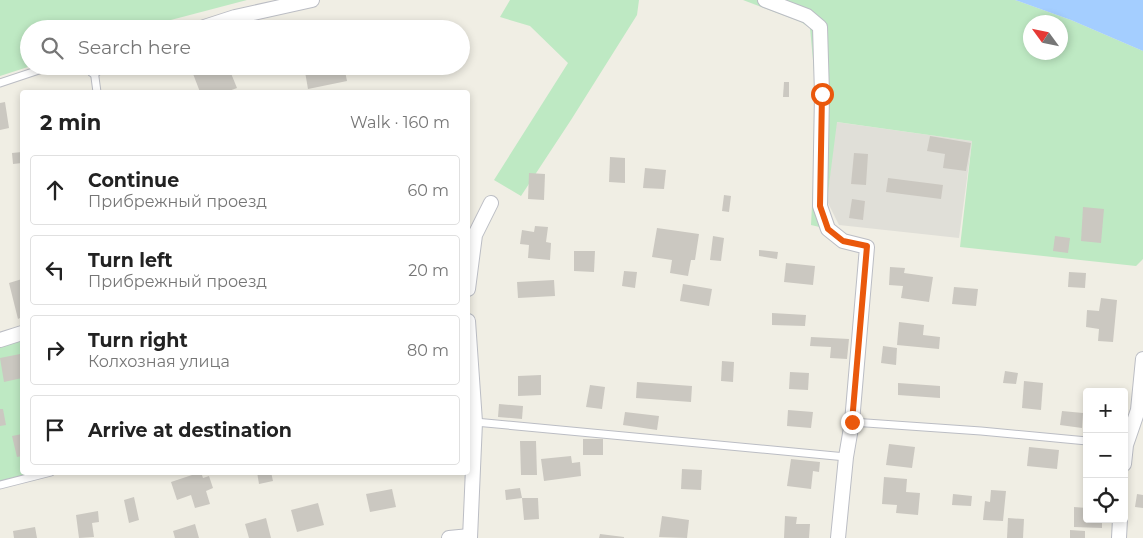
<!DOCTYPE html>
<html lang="en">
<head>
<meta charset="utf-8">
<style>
  :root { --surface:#fff; --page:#f6f6f6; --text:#222; --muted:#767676; --line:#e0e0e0 }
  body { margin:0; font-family:Montserrat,sans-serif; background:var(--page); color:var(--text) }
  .controls { position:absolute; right:15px; bottom:15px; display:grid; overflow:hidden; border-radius:5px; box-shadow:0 2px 8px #0003 }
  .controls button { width:45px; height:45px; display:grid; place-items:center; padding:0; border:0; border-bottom:1px solid var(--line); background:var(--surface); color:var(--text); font:25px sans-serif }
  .compass { position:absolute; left:1023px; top:15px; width:45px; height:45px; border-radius:50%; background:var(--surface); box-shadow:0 2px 8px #0003; rotate:303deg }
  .stop { position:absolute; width:15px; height:15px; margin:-11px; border:4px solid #ea580c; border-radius:50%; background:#fff }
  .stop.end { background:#ea580c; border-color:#fff; box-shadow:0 1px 5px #0008 }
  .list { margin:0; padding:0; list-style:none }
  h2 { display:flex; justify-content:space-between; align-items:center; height:65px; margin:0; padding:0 20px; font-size:21px }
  h2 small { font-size:16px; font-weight:400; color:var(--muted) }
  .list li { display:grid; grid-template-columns:32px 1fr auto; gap:15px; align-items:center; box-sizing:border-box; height:70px; margin:0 10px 10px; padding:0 10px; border:1px solid var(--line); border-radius:5px }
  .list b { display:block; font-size:19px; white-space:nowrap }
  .list p { margin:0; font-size:16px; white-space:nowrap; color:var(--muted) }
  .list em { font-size:16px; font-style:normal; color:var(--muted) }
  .icon { flex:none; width:28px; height:28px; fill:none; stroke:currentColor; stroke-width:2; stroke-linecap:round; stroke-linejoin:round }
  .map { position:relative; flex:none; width:1143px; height:538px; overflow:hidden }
  .search { position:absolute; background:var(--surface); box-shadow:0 2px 8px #0003; left:20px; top:20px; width:450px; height:55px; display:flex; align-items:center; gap:12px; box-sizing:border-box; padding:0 18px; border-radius:28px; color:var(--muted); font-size:19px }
  .panel { position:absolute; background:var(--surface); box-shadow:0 2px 8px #0003; left:20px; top:90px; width:450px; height:385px; border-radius:5px }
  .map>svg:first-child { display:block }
  .industrial { fill:#e0dfd8 }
  .green { fill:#bee9c3; fill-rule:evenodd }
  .water { fill:#a4ceff }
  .building { fill:#cbc8c1 }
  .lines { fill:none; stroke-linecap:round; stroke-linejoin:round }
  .lane-casing { stroke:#bbbdc4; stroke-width:9 }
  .street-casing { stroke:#bbbdc4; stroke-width:16 }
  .lane { stroke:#fff; stroke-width:7 }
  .street { stroke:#fff; stroke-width:14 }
  .route { stroke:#ea580c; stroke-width:6 }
</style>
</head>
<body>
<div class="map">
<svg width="1143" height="538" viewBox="0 0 1143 538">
  <rect width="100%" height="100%" fill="#f0eee4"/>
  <!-- industrial -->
  <path class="industrial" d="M 836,122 L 972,141 L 959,238 L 839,225 L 827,201 Z"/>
  <!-- green -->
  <g class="green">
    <path d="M 0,0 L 247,0 L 167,21 L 144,29 L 29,29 L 29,66 L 31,66 L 0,76 Z"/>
    <path d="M 510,0 L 639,0 L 637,15 L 571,120 L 521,196 L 494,180 L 568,63 L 530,26 L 500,17 Z"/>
    <path d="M 743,0 L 1015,0 L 1071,20 L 1143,51 L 1143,259 L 1136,266 L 960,247 L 972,141 L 837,122 L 827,201 L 828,229 L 811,225 L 817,104 L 810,28 L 801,22 ZM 1030,22 L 1060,22 L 1060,52 L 1030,52 Z"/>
    <path d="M 22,333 L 22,472 L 51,473 L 0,484 L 0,340 Z"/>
  </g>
  <!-- water -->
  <path class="water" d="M 1015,0 L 1143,0 L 1143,51 L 1071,20 Z"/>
  <!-- building -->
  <g class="building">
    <path d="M 336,23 L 337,29 L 312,29 L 312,28 Z"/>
    <path d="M 190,66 L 228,66 L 237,88 L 226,92 L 200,92 Z"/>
    <path d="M 304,66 L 344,66 L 347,81 L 308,89 Z"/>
    <path d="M 784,82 L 789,82 L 789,97 L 783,97 Z"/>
    <path d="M 5,102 L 9,128 L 0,130 L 0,103 Z"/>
    <path d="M 930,136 L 971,143 L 966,171 L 943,168 L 945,154 L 927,151 Z"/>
    <path d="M 22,152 L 22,163 L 13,164 L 12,153 Z"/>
    <path d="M 854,153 L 868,154 L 866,185 L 851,184 Z"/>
    <path d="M 610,157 L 625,158 L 625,183 L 609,182 Z"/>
    <path d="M 645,168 L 666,170 L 664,189 L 643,188 Z"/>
    <path d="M 529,173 L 545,174 L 544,200 L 528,199 Z"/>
    <path d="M 888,178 L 943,185 L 941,199 L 886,192 Z"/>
    <path d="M 724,195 L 731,196 L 729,212 L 722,211 Z"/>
    <path d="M 852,199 L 865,201 L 863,220 L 849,218 Z"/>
    <path d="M 1083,207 L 1104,209 L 1101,243 L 1081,241 Z"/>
    <path d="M 535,226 L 548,227 L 546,242 L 551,243 L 550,260 L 528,258 L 529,245 L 520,244 L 522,230 L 534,232 Z"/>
    <path d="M 657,228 L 699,234 L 695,260 L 691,260 L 688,276 L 670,273 L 672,260 L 652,257 Z"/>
    <path d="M 713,236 L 724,238 L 721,261 L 710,260 Z"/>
    <path d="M 1055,236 L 1070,238 L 1068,253 L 1053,251 Z"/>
    <path d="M 759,250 L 778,252 L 777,259 L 759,256 Z"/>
    <path d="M 574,251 L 595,251 L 594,272 L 574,271 Z"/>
    <path d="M 786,263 L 815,266 L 813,285 L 784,282 Z"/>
    <path d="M 890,267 L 905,268 L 904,273 L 933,277 L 929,302 L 901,298 L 903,286 L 889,285 Z"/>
    <path d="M 624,271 L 637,272 L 635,288 L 622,286 Z"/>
    <path d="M 1069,272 L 1086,273 L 1085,288 L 1068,287 Z"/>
    <path d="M 22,279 L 22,317 L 18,319 L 9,283 Z"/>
    <path d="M 554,280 L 555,296 L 518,298 L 517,282 Z"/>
    <path d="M 683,284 L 712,289 L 709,306 L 680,301 Z"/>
    <path d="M 954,287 L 978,289 L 976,306 L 952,304 Z"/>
    <path d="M 1101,298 L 1117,300 L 1113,342 L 1098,341 L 1099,329 L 1086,327 L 1087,310 L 1099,311 Z"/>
    <path d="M 772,313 L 806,315 L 805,326 L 772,325 Z"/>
    <path d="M 899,322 L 924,325 L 923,335 L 940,337 L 939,349 L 897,345 Z"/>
    <path d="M 811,337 L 849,339 L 847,359 L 830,358 L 831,347 L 810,346 Z"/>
    <path d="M 883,346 L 897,348 L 896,365 L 881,363 Z"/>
    <path d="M 20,354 L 22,367 L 22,378 L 4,382 L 0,358 Z"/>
    <path d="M 722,361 L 734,362 L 733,382 L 721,381 Z"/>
    <path d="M 1005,371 L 1018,373 L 1016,384 L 1003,383 Z"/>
    <path d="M 790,372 L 809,373 L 808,390 L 789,389 Z"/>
    <path d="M 541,375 L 541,395 L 518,396 L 518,376 Z"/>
    <path d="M 1024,381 L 1043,383 L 1041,410 L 1022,408 Z"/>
    <path d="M 637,382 L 692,386 L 691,402 L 636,398 Z"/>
    <path d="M 898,383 L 940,386 L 940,398 L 898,395 Z"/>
    <path d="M 590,385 L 605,387 L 602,409 L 586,407 Z"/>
    <path d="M 499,404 L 523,406 L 522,419 L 498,417 Z"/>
    <path d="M 0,409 L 3,409 L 6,425 L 0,426 Z"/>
    <path d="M 788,410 L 813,412 L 811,428 L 787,426 Z"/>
    <path d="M 1062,411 L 1083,413 L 1082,428 L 1060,425 Z"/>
    <path d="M 625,412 L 659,416 L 657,430 L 623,425 Z"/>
    <path d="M 22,434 L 22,456 L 17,457 L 12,436 Z"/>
    <rect x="583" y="439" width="20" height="16"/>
    <path d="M 520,441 L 536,441 L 537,475 L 521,475 Z"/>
    <path d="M 889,444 L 915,447 L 912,468 L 886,465 Z"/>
    <path d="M 1029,447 L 1059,450 L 1057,469 L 1027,466 Z"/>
    <path d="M 571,456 L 572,463 L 580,462 L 581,476 L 544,481 L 541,459 Z"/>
    <path d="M 791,459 L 820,462 L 819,472 L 813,471 L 811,489 L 787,486 Z"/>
    <path d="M 682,469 L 702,470 L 701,490 L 681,489 Z"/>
    <path d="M 201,472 L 203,478 L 209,476 L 213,488 L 206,491 L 210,504 L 195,508 L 191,495 L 177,500 L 171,482 Z"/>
    <path d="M 257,472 L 271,472 L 273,481 L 259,484 Z"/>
    <path d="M 884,477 L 907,479 L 906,492 L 920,493 L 918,515 L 896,513 L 897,505 L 882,504 Z"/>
    <path d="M 520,488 L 522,498 L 506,500 L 505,490 Z"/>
    <path d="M 392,489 L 396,507 L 370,512 L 366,494 Z"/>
    <path d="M 991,490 L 1006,491 L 1003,521 L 983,520 L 985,501 L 990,502 Z"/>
    <path d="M 953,494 L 972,496 L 971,506 L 952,505 Z"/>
    <path d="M 1137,494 L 1143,495 L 1143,508 L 1135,507 Z"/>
    <path d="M 134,497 L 139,520 L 129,523 L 124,500 Z"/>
    <path d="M 522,498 L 538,498 L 539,519 L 524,520 Z"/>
    <path d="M 318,503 L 324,525 L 297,532 L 291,510 Z"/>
    <path d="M 1074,507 L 1087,508 L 1087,519 L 1102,519 L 1102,528 L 1074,527 Z"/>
    <path d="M 98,511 L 99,522 L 92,523 L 94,537 L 79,538 L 76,515 Z"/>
    <path d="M 662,516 L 689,520 L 687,538 L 659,537 Z"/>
    <path d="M 785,516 L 797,517 L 796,524 L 810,524 L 809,538 L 784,538 Z"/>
    <path d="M 266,518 L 271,538 L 249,538 L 245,524 Z"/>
    <path d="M 1008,518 L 1024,519 L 1023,538 L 1007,538 Z"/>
    <path d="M 195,524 L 199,538 L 175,538 L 173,531 Z"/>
    <path d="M 35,527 L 37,538 L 14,538 L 13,531 Z"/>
    <path d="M 1070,530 L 1085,531 L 1085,538 L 1070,538 Z"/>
    <path d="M 600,534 L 624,537 L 624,538 L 599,538 Z"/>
  </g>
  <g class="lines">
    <!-- lane casing -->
    <g class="lane-casing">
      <g id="lane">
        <path d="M 86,66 L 94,70 L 97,92"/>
        <path d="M 0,83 L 51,66"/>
        <path d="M 475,422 L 846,457"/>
        <path d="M 852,422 L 981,431 L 1087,441"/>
        <path d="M 0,485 L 51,472"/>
      </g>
    </g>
    <!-- street casing -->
    <g class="street-casing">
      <g id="street">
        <path d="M 765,0 L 807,16 L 820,27 L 822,94 L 820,206 L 828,229 L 843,241 L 867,247 L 852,422 L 846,457 L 838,538"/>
        <path d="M 198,29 L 235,17 L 312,0"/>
        <path d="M 94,70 L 98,66"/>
        <path d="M 468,289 L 475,235 L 491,203"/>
        <path d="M 468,321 L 475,422 L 470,538"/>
        <path d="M 0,340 L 22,333"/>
        <path d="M 1124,464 L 1126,445 L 1138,410 L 1143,359"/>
        <path d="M 449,538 L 470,536"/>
        <path d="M 1119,538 L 1120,519"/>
      </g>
    </g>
    <!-- lane -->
    <use href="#lane" class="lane"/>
    <!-- street -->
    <use href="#street" class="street"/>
  </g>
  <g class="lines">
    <!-- route -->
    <path class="route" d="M 822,94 L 820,206 L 828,229 L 843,241 L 867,246 L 852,422"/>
  </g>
</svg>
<div class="controls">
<button>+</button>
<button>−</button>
<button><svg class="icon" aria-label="locate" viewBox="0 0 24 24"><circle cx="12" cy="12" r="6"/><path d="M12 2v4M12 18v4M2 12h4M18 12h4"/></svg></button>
</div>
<svg class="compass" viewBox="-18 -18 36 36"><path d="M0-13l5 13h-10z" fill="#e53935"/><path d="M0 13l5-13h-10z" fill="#767676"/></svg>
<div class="stop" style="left:822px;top:94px"></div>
<div class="stop end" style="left:852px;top:422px"></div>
<div class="search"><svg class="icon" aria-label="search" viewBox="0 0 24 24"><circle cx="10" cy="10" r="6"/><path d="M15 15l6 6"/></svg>Search here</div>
<section class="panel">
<h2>2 min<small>Walk · 160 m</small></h2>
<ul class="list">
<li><svg class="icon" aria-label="ahead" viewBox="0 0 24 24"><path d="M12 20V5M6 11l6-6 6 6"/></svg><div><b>Continue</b><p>Прибрежный проезд</p></div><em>60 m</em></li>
<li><svg class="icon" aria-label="left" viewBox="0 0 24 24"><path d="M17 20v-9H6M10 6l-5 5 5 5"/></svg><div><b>Turn left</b><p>Прибрежный проезд</p></div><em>20 m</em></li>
<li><svg class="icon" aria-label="right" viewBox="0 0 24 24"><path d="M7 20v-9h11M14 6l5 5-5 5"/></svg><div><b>Turn right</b><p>Колхозная улица</p></div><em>80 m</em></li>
<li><svg class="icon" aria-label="arrive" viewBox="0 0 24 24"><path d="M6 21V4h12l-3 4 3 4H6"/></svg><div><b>Arrive at destination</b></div></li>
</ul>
</section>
</div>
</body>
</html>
